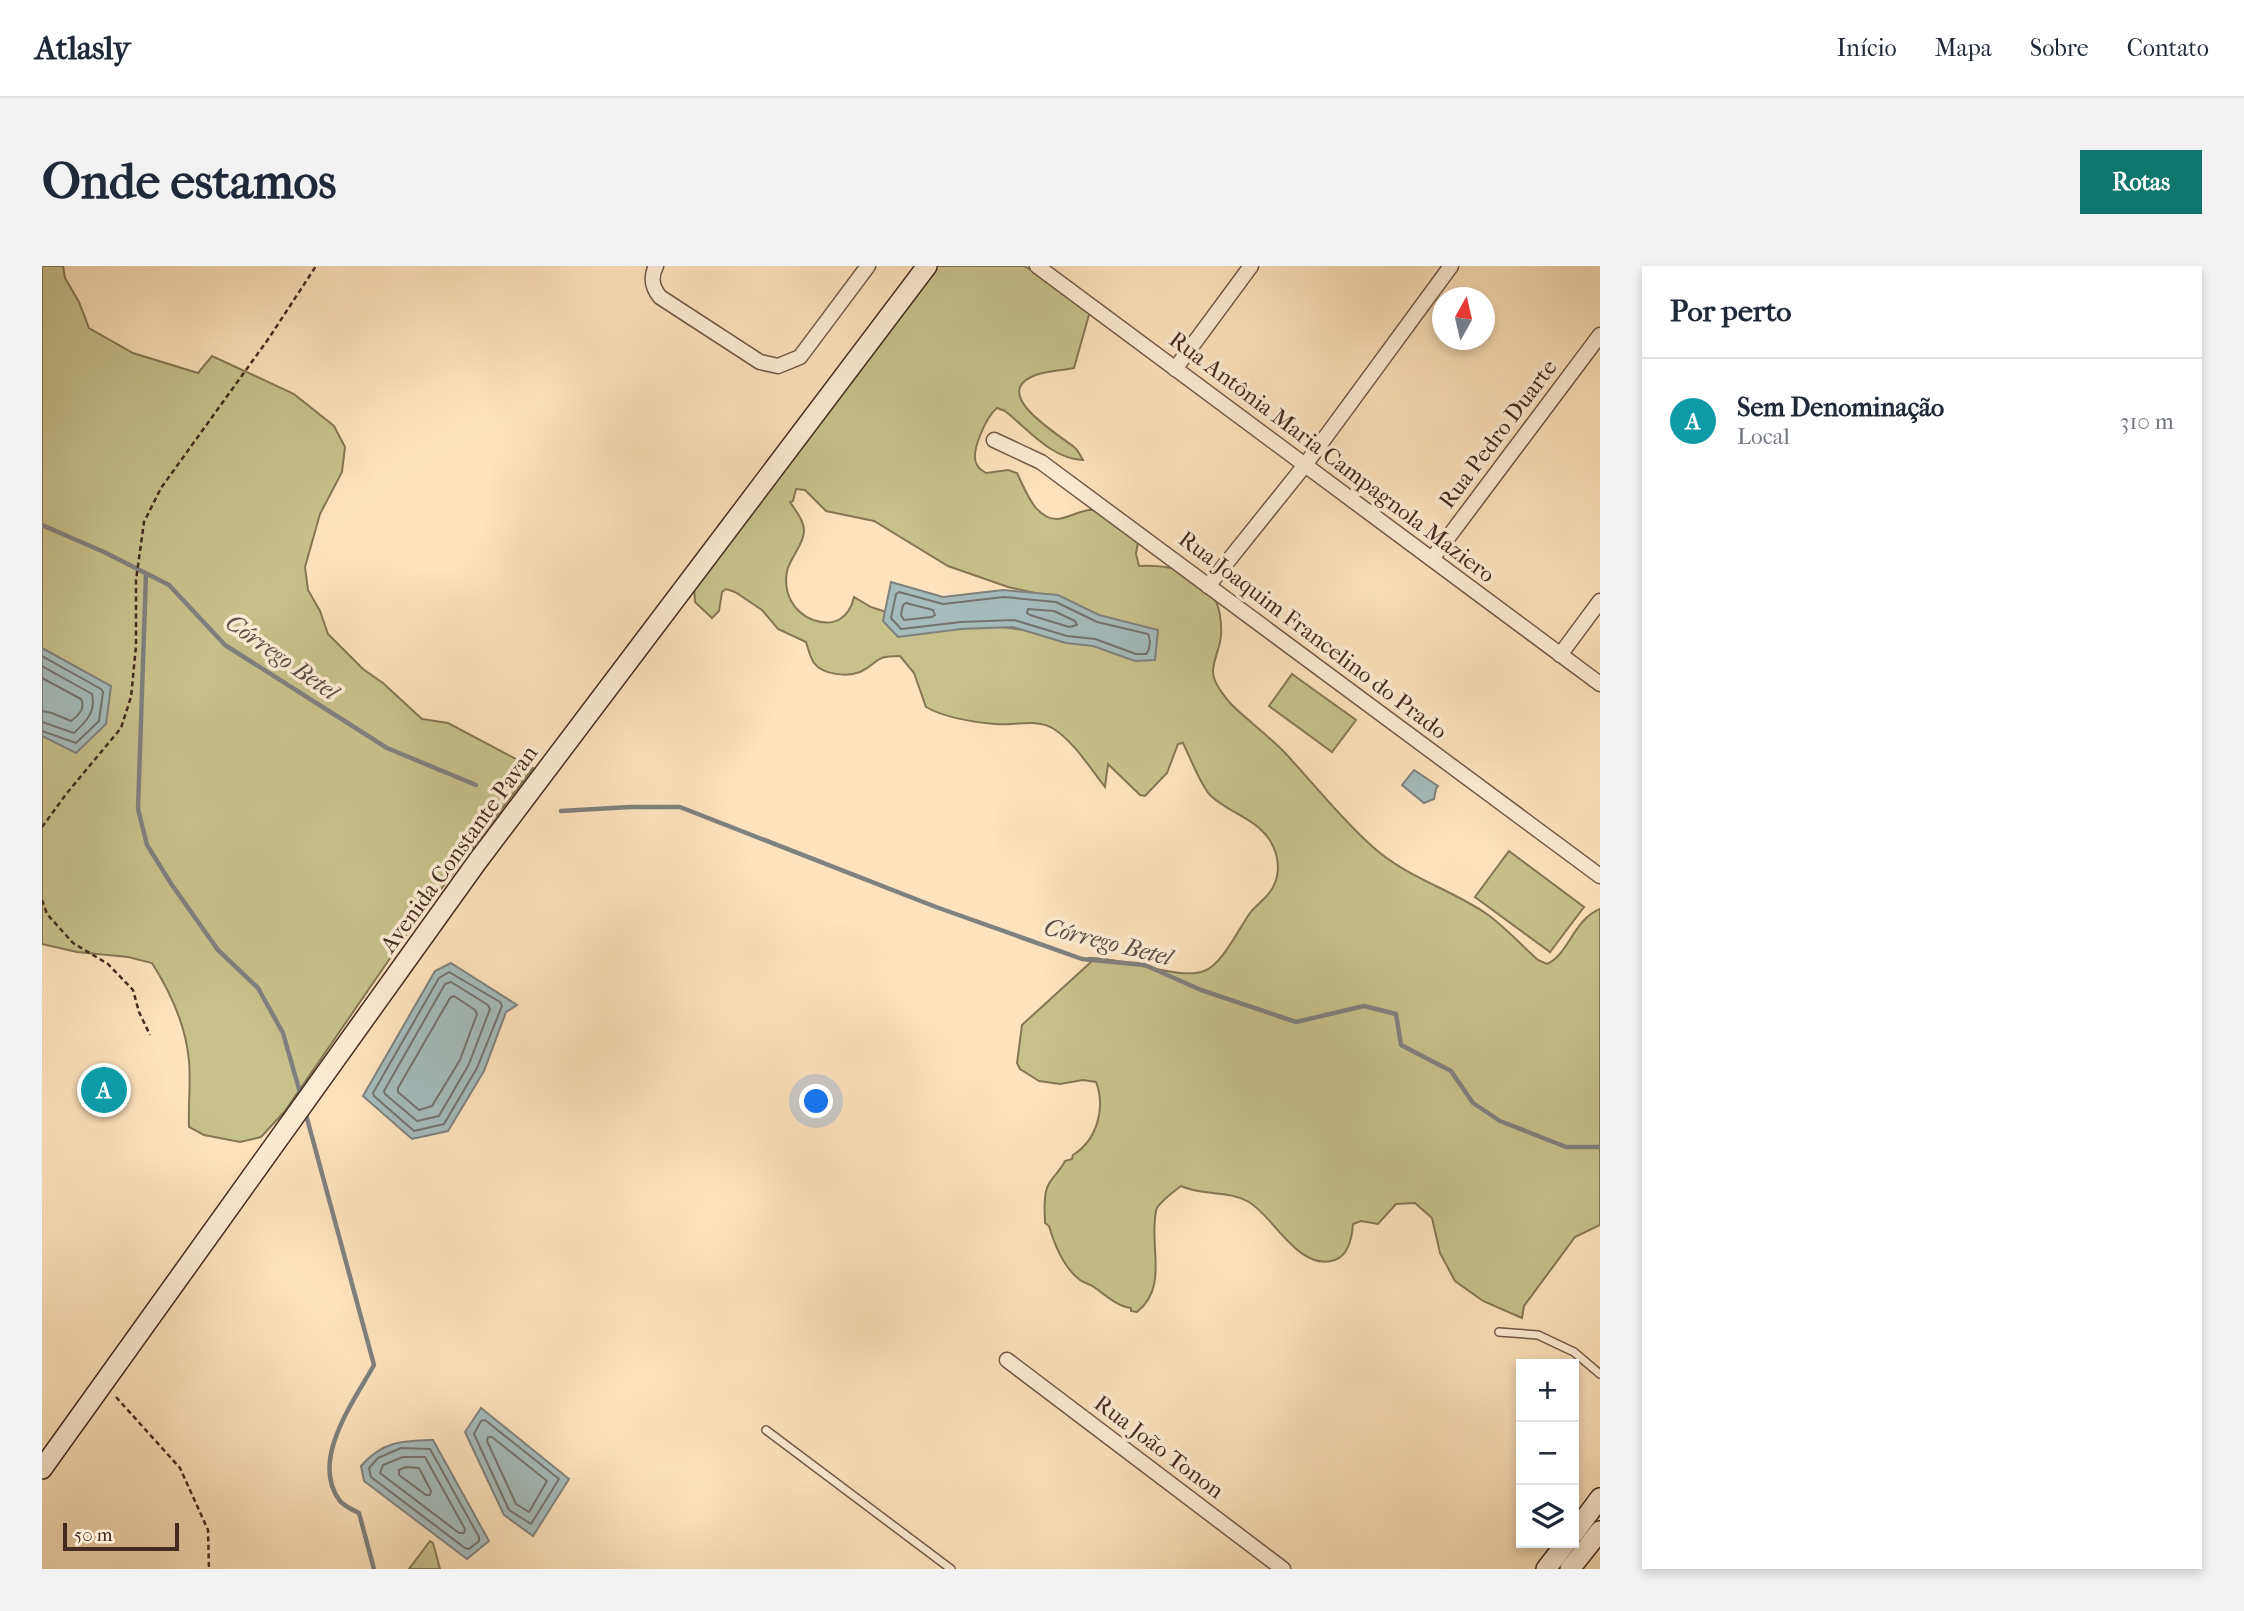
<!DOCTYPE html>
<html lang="pt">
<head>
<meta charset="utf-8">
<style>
  :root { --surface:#fff; --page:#f2f2f3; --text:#1f2937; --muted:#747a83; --line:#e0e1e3; --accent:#0f766e }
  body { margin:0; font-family:"IM FELL French Canon",serif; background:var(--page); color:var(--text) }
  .controls { position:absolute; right:21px; bottom:21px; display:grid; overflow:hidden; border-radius:0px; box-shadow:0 4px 10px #0003 }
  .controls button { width:63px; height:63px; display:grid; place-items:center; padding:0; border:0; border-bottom:2px solid var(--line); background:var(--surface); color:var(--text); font:35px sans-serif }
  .compass { position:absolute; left:1390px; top:21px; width:63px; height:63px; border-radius:50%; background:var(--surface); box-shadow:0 4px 10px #0003; rotate:8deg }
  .scale { position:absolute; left:21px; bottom:18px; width:116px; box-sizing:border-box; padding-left:7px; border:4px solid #452a20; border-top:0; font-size:19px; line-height:24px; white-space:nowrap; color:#452a20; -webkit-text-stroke:5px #feedd5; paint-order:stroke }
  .you { position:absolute; left:775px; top:836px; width:24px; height:24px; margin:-18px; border:5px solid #fff; border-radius:50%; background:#1a73e8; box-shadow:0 0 0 10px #1a73e833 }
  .badge { display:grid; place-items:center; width:46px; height:46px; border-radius:50%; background:var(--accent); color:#fff; font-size:23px; font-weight:700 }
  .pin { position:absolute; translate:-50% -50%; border:4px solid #fff; box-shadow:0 2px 7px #0006 }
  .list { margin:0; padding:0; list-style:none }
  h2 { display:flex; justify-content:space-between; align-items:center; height:91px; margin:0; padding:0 28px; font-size:30px }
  h2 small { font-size:23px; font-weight:400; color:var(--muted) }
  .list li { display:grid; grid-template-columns:46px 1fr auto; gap:21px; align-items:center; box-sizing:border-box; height:126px; padding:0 28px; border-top:2px solid var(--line) }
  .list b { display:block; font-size:26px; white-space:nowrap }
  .list p { margin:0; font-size:23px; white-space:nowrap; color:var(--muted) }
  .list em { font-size:23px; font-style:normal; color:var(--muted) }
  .icon { flex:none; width:38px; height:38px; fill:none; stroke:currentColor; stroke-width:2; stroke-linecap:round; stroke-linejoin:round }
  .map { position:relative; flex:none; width:1558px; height:1303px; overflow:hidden; border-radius:0px }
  header { display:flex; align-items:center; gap:42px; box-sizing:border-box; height:98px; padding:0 35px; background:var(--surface); border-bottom:2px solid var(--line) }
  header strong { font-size:33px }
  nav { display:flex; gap:38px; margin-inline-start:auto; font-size:24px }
  .intro { display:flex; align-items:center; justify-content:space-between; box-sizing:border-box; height:168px; padding:0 42px }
  h1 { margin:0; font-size:49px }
  .button { padding:18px 32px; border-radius:0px; background:var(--accent); color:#fff; font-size:24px; font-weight:700 }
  main { display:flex; gap:42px; padding:0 42px }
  aside { flex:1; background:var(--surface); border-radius:0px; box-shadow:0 4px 10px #0003 }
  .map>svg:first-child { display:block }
  .green { fill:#c7c18c; stroke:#867656; stroke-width:2; fill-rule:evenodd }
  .water { fill:#a5bbbc; stroke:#7f817e; stroke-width:2 }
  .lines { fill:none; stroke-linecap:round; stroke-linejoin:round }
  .shore { stroke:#75726e; stroke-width:2 }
  .stream { stroke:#7f817e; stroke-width:4.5 }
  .lane-casing { stroke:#735848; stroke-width:10 }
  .street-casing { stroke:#735848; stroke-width:17 }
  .secondary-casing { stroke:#452a20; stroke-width:22 }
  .path { stroke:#452a20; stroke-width:2.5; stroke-dasharray:5 3.5; stroke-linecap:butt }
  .lane { stroke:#feedd5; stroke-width:7 }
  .street { stroke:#feedd5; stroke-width:14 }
  .secondary { stroke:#feedd5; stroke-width:19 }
  .labels { text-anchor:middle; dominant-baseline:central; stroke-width:7; stroke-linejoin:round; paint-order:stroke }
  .street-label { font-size:23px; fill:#452a20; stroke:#feedd5 }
  .water-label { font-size:24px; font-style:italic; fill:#5d4e47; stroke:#feedd5 }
</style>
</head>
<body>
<header>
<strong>Atlasly</strong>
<nav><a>Início</a><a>Mapa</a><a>Sobre</a><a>Contato</a></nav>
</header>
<div class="intro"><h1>Onde estamos</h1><a class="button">Rotas</a></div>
<main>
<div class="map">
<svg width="1558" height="1303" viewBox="0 0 1558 1303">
  <rect width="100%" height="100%" fill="#fee3be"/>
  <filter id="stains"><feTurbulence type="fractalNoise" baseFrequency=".00286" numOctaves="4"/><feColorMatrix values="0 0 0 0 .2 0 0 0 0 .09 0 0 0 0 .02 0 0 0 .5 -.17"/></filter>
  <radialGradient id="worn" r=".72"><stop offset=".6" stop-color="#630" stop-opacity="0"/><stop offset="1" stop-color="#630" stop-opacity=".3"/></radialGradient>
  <!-- green -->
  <g class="green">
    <path d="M 0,0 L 21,0 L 23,12 L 37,36 L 47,62 L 91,87 L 156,107 L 170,90 L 252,128 L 292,160 L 303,181 L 300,206 L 278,248 L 263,301 L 266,324 L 278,345 L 286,368 L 321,403 L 341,417 L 380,453 L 406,457 L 491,502 L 362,672 L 243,845 L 219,871 L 198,876 L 162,869 L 147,861 C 146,839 149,817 147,795 C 144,760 129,727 110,697 L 86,691 L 35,686 L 0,678 Z"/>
    <path d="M 895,0 L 982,0 L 1050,38 L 1032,102 C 1018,105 1000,105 989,111 C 950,130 1019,170 1032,181 C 1036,184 1038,189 1041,194 C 1010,193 987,164 963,145 L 955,142 C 945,150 927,187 935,199 C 937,203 941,205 944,207 L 966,204 L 975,207 C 983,223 993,254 1016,253 C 1026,252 1037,245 1047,244 C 1068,243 1083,263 1096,276 L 1094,288 L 1097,300 C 1145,298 1182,316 1179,370 C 1178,382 1171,394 1171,406 C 1171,417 1182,430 1189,438 C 1206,455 1227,470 1244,488 C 1273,519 1299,553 1331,581 C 1364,611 1408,623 1445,648 C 1463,661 1479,679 1496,694 L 1505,698 C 1527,688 1531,654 1558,643 L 1558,959 L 1533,971 L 1482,1040 L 1480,1052 L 1441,1035 L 1413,1015 L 1398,987 L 1390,952 L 1373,937 L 1354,938 L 1336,958 L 1319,955 L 1311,958 C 1310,972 1307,989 1293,994 C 1257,1006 1233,952 1207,936 C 1186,924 1160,930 1139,920 C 1131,926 1120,934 1115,942 C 1114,943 1113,952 1113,953 C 1109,985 1125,1022 1095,1046 L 1089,1045 L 1089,1042 C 1075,1040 1063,1029 1052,1021 C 1048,1018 1042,1017 1038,1014 C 1022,1002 1012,977 1007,960 L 1003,957 C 1003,946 1001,933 1005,922 C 1009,911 1018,906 1023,895 L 1030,893 L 1031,889 C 1055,874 1064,842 1054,816 L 1041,814 L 1018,818 L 997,815 L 978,803 L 975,797 L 980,759 L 1049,696 L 1047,692 C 1077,690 1138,715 1162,705 C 1180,699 1197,662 1208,647 C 1215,638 1228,630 1232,619 C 1239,605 1236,586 1227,573 C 1213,552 1185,546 1168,529 C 1158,518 1148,491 1141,477 L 1136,478 L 1125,507 L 1103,530 L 1098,529 L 1066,498 L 1063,521 C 1048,502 1033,477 1012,463 C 995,452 972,460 953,458 C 931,456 903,452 884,441 L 872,407 L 858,390 C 830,390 839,396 818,406 C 805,411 781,409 772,397 C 768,391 766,382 764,376 L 736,363 L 720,344 L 693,326 L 684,323 L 680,326 L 677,345 L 670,352 L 653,336 L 652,321 L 661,305 ZM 754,223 L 763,224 L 784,245 L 832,255 L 906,300 L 966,321 L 1024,334 L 1075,377 L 932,357 L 893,362 L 829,341 L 812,331 C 810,340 806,348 798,353 C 790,358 780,357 771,354 C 751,346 741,327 745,305 C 748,292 762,278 762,265 C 762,254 753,244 748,236 L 751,235 Z"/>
    <path d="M 1250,408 L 1314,454 L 1290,486 L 1227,440 Z"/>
    <path d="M 1467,585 L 1542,641 L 1508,686 L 1433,631 Z"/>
    <path d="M 388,1275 L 391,1277 L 398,1303 L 367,1303 Z"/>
  </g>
  <!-- water -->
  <g class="water">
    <path d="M 849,316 L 901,331 L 961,324 L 1016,329 L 1057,349 L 1116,364 L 1113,394 L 1093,395 L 1051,380 L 1024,377 L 971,361 L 919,363 L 856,371 L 841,355 Z"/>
    <path d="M 0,382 L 69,420 L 64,458 L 34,487 L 0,470 Z"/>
    <path d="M 1372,504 L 1396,520 L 1394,523 L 1392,533 L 1382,537 L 1360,519 Z"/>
    <path d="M 409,697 L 475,739 L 464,746 L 442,805 L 406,865 L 370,873 L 321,830 L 393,705 Z"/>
    <path d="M 439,1142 L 527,1213 L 491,1270 L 462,1249 L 423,1166 Z"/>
    <path d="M 391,1174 L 447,1275 L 425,1293 L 322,1215 L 319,1200 C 341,1175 359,1175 391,1174 Z"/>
  </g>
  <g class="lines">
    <!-- shore -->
    <g class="shore">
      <path d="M 857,326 L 901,338 L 962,331 L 1014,336 L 1055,356 L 1106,368 C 1109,373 1108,384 1104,388 L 1094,388 L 1053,373 L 1025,370 L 972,354 L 919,356 L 859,363 L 849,352 L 854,328 Z"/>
      <path d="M 864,337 L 891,344 L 893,349 L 890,351 L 862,354 L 859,349 L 861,339 Z"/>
      <path d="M 986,343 L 1012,345 L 1033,355 L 1035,359 L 1027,361 L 988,349 L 985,347 Z"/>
      <path d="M 0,390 L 59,423 L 61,426 L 57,455 L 34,477 L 0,465"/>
      <path d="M 0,400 L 50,428 C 54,445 45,455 32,467 L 0,456"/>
      <path d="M 0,412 L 39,433 C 44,442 36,450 29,455 L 10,447 L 0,445"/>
      <path d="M 407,706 L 458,736 L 460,740 L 435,802 L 402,858 L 372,865 L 332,830 L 331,827 L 397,712 Z"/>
      <path d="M 409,716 L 446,739 L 448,743 L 427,798 L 397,850 L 375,855 L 343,828 L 342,825 L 403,718 Z"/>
      <path d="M 412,730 L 433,744 L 435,748 L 418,794 L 390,840 L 377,844 L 356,826 L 356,822 L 408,732 Z"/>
      <path d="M 443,1154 L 517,1213 L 489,1258 L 467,1244 L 432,1168 L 439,1155 Z"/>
      <path d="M 446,1171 L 450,1171 L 505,1215 L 487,1246 L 474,1238 L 445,1175 Z"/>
      <path d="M 359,1182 L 388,1183 L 437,1271 L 437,1275 L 427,1283 L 423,1282 L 329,1211 L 327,1202 L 336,1192 Z"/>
      <path d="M 361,1191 L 383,1191 L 423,1263 L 422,1267 L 417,1267 L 338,1207 L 341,1199 Z"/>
      <path d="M 364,1201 L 377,1202 L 389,1225 L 388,1229 L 384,1229 L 357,1209 L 357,1204 Z"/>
    </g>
    <!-- stream -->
    <g class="stream">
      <path d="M 0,259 L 62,286 L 127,319 L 183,379 L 345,482 L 434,519"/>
      <path d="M 104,308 L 96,543 L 105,579 L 130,619 L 176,684 L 216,722 L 241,767 L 259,830"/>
      <path d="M 519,545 L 588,541 L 638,541 L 894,641 L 1040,693 L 1103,699 L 1159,724 L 1254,756 L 1322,740 L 1354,748 L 1359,779 L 1409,805 L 1431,837 L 1458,855 L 1524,881 L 1558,881"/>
      <path d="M 263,845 L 332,1099 C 312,1135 267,1195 298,1235 C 302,1240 311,1244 317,1247 L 332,1303"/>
    </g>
    <!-- lane casing -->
    <g class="lane-casing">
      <g id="lane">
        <path d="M 1457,1066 L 1496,1069 L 1532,1086 L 1558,1108"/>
        <path d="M 724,1164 L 909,1303"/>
      </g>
    </g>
    <!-- street casing -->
    <g class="street-casing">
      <g id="street">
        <path d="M 614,0 C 608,12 610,21 618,31 L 718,96 L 736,100 L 758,91 L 826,0"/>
        <path d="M 995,0 L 1558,418"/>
        <path d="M 1133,103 L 1209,0"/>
        <path d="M 952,174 L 999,196 L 1558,610"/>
        <path d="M 1390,293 L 1558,69"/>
        <path d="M 1166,320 L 1263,199 L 1409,0"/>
        <path d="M 1518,389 L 1558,335"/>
        <path d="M 965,1094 L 1241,1303"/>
      </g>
    </g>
    <!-- secondary casing -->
    <g class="secondary-casing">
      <g id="secondary">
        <path d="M 0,1203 L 435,596 L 885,0"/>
        <path d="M 1532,1267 L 1558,1232"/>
        <path d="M 1504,1303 L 1524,1277"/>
        <path d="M 1528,1303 L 1558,1265"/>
      </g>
    </g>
    <!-- path -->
    <g class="path">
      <path d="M 0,561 L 25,527 L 79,462 L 89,431 L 94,380 L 94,314 L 102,256 L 119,222 L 227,72 L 274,0"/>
      <path d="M 0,634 L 5,648 L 31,677 L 66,698 L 91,724 L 97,746 L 108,769"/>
      <path d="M 74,1131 L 138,1202 L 166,1264 L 167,1303"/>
    </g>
    <!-- lane -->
    <use href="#lane" class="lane"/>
    <!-- street -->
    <use href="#street" class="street"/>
    <!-- secondary -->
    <use href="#secondary" class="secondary"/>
  </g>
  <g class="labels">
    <!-- street labels -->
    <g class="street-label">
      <text transform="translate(1456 168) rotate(-53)">Rua Pedro Duarte</text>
      <text transform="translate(1290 191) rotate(37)">Rua Antônia Maria Campagnola Maziero</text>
      <text transform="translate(1271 369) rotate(37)">Rua Joaquim Francelino do Prado</text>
      <text transform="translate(417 583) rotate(-54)">Avenida Constante Pavan</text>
      <text transform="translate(1117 1181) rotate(37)">Rua João Tonon</text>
    </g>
    <!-- water labels -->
    <g class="water-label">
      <text transform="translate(240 391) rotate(35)">Córrego Betel</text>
      <text transform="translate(1066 676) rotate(14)">Córrego Betel</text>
    </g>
  </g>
  <rect width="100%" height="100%" filter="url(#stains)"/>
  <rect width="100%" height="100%" fill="url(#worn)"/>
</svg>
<div class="controls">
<button>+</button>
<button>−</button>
<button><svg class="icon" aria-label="layers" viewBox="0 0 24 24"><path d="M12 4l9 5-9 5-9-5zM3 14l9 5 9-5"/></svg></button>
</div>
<svg class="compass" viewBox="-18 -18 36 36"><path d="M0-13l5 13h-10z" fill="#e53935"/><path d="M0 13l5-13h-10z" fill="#747a83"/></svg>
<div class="scale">50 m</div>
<div class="you"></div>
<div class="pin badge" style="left:62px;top:824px;background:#0f9aa8">A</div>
</div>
<aside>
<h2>Por perto<small></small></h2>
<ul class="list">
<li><span class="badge" style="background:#0f9aa8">A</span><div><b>Sem Denominação</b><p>Local</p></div><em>310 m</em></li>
</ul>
</aside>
</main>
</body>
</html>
